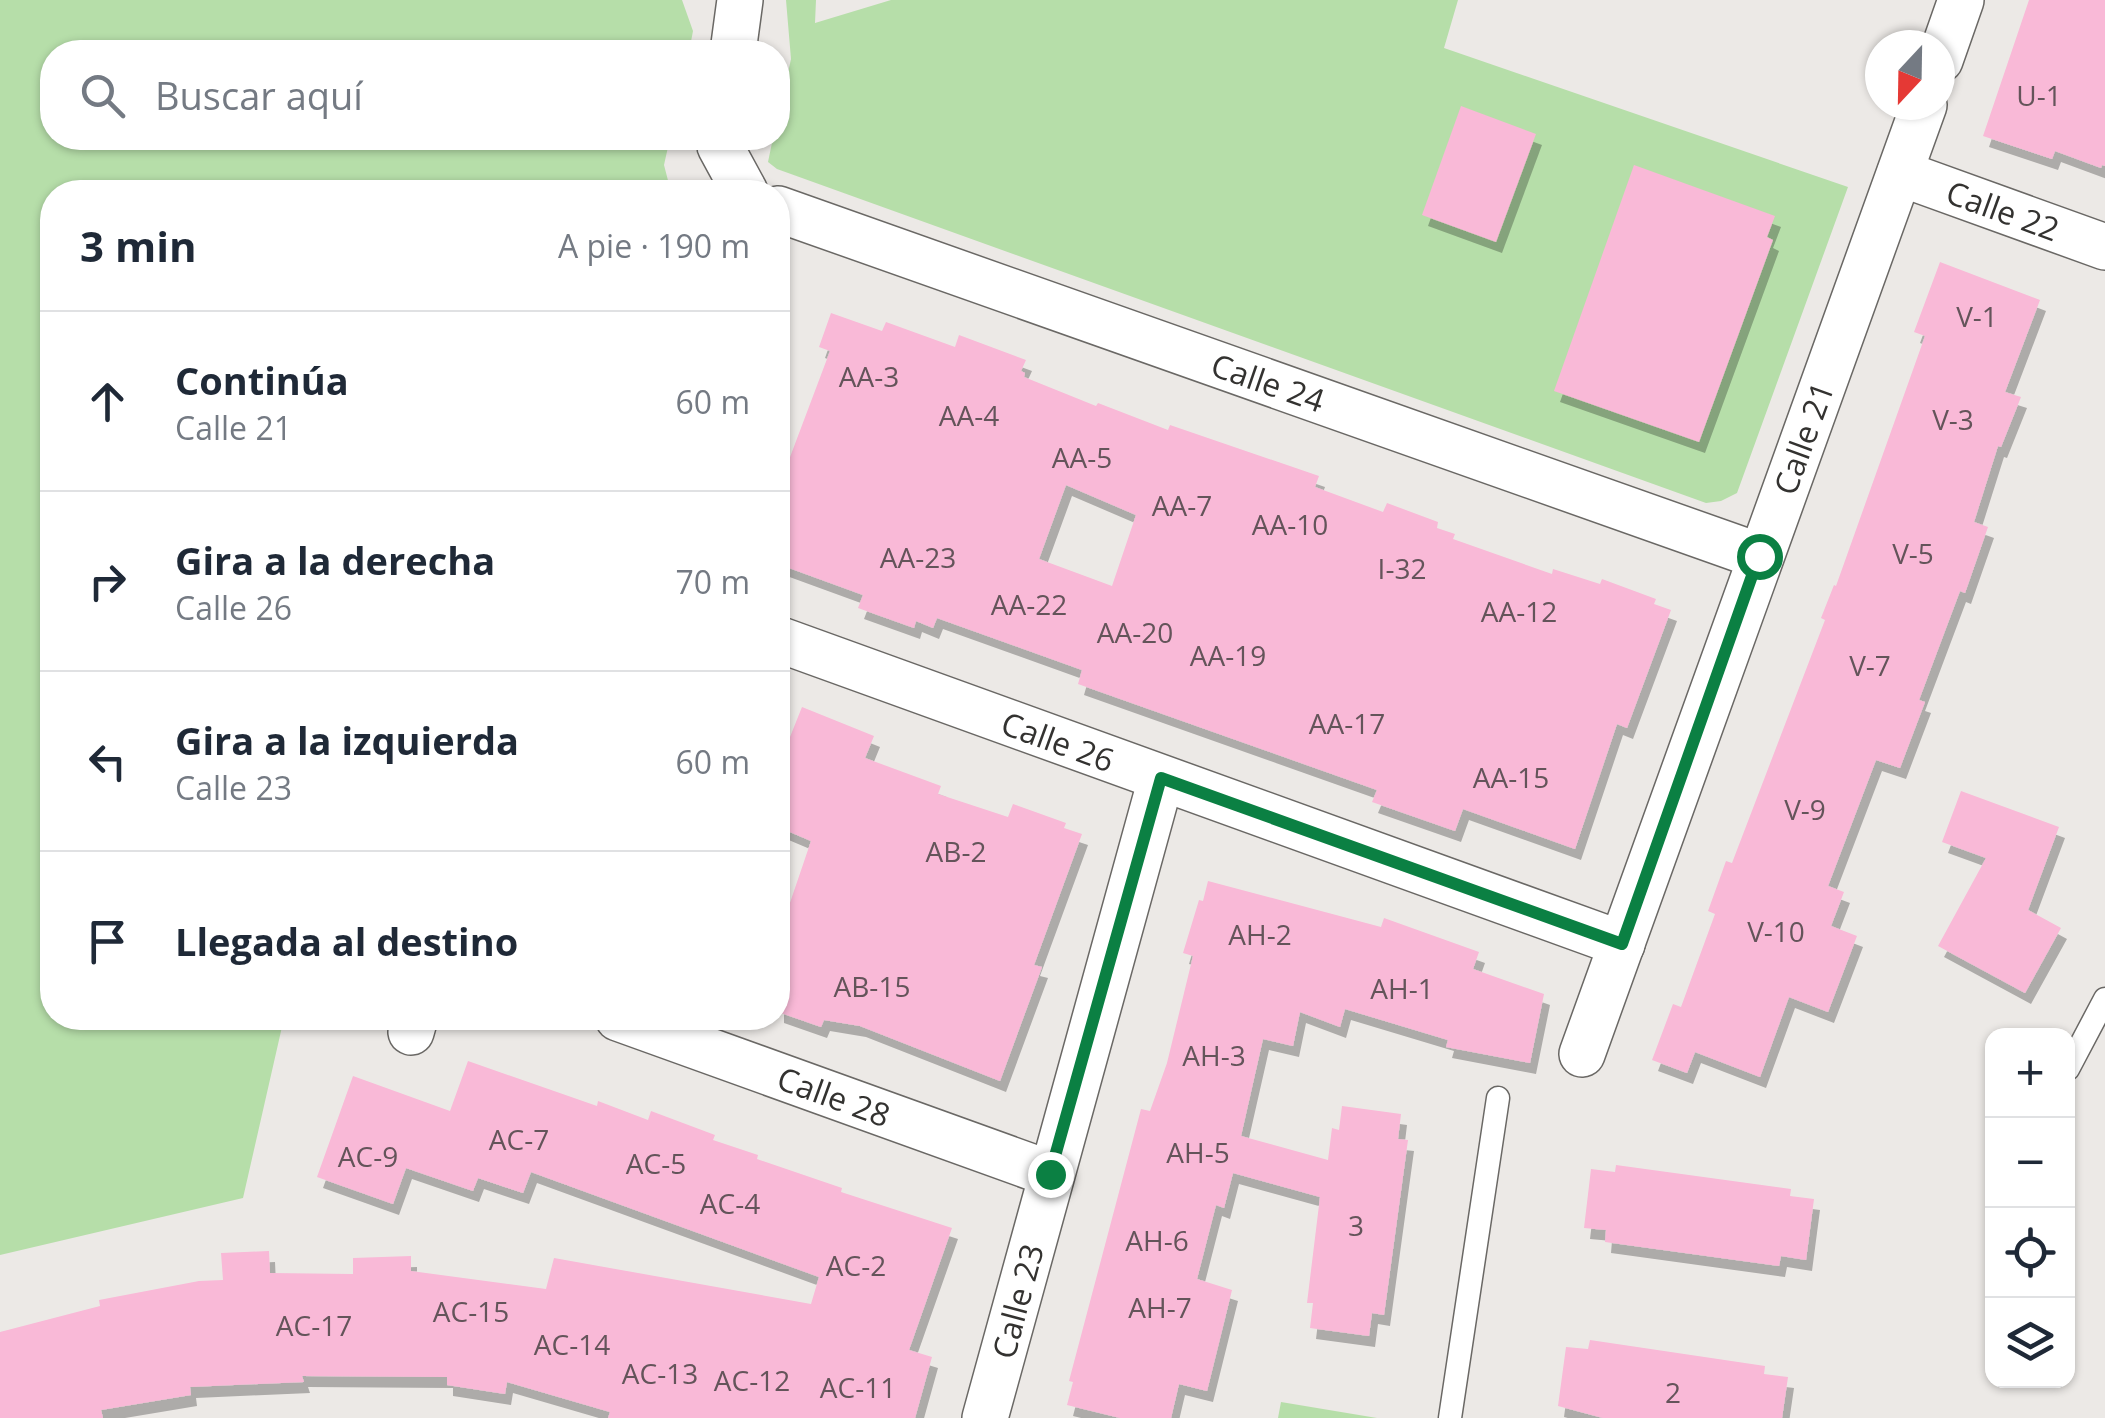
<!DOCTYPE html>
<html lang="es">
<head>
<meta charset="utf-8">
<style>
  :root { --surface:#fff; --page:#f2f2f3; --text:#1f2937; --muted:#747a83; --line:#e0e1e3 }
  body { margin:0; font-family:"Open Sans",sans-serif; background:var(--page); color:var(--text) }
  .controls { position:absolute; right:30px; bottom:30px; display:grid; overflow:hidden; border-radius:20px; box-shadow:0 2px 8px #0004 }
  .controls button { width:90px; height:90px; display:grid; place-items:center; padding:0; border:0; border-bottom:2px solid var(--line); background:var(--surface); color:var(--text); font:50px sans-serif }
  .compass { position:absolute; left:1865px; top:30px; width:90px; height:90px; border-radius:50%; background:var(--surface); box-shadow:0 2px 8px #0004; rotate:202deg }
  .stop { position:absolute; width:30px; height:30px; margin:-22px; border:8px solid #0b8043; border-radius:50%; background:#fff }
  .stop.end { background:#0b8043; border-color:#fff; box-shadow:0 2px 10px #0008 }
  .list { margin:0; padding:0; list-style:none }
  h2 { display:flex; justify-content:space-between; align-items:center; height:130px; margin:0; padding:0 40px; font-size:42px }
  h2 small { font-size:32px; font-weight:400; color:var(--muted) }
  .list li { display:grid; grid-template-columns:65px 1fr auto; gap:30px; align-items:center; box-sizing:border-box; height:180px; padding:0 40px; border-top:2px solid var(--line) }
  .list b { display:block; font-size:38px; white-space:nowrap }
  .list p { margin:0; font-size:32px; white-space:nowrap; color:var(--muted) }
  .list em { font-size:32px; font-style:normal; color:var(--muted) }
  .icon { flex:none; width:55px; height:55px; fill:none; stroke:currentColor; stroke-width:2; stroke-linecap:round; stroke-linejoin:round }
  .map { position:relative; flex:none; width:2105px; height:1418px; overflow:hidden }
  .search { position:absolute; background:var(--surface); box-shadow:0 2px 8px #0004; left:40px; top:40px; width:750px; height:110px; display:flex; align-items:center; gap:25px; box-sizing:border-box; padding:0 35px; border-radius:40px; color:var(--muted); font-size:38px }
  .panel { position:absolute; background:var(--surface); box-shadow:0 2px 8px #0004; left:40px; top:180px; width:750px; height:850px; border-radius:40px }
  .map>svg:first-child { display:block }
  .green { fill:#b6dea9 }
  .building { fill:#f9b9d7; fill-rule:evenodd; filter:url(#shadow) }
  .lines { fill:none; stroke-linecap:round; stroke-linejoin:round }
  .lane-casing { stroke:#6a6865; stroke-width:25 }
  .street-casing { stroke:#6a6865; stroke-width:48 }
  .lane { stroke:#fff; stroke-width:22 }
  .street { stroke:#fff; stroke-width:45 }
  .route { stroke:#0b8043; stroke-width:12 }
  .labels { text-anchor:middle; dominant-baseline:central; stroke-width:8; stroke-linejoin:round; paint-order:stroke }
  .number-label { font-size:28px; fill:#64545a }
  .street-label { font-size:32px; fill:#333230; stroke:#fff }
</style>
</head>
<body>
<div class="map">
<svg width="2105" height="1418" viewBox="0 0 2105 1418">
  <defs>
    <filter id="shadow"><feDropShadow dx="6" dy="11" stdDeviation="0" flood-color="#0004"/></filter>
  </defs>
  <rect width="100%" height="100%" fill="#ece9e6"/>
  <!-- green -->
  <g class="green">
    <path d="M 0,0 L 682,0 L 693,31 L 689,52 L 52,52 L 52,138 L 670,138 L 664,165 L 671,192 L 52,192 L 52,1018 L 284,1018 L 243,1198 L 0,1255 Z"/>
    <path d="M 786,0 L 816,0 L 815,23 L 891,0 L 1458,0 L 1444,48 L 1848,187 L 1737,493 L 1721,501 L 1706,503 L 777,169 L 768,162 L 773,138 L 778,138 L 778,119 L 791,59 Z"/>
    <path d="M 1281,1402 L 1377,1418 L 1278,1418 Z"/>
  </g>
  <!-- building -->
  <g class="building">
    <path d="M 2029,0 L 2105,0 L 2105,166 L 2102,165 L 2101,168 L 2055,151 L 2052,159 L 1983,136 Z"/>
    <path d="M 1461,106 L 1536,134 L 1496,242 L 1422,215 Z"/>
    <path d="M 1634,165 L 1775,216 L 1767,237 L 1773,240 L 1699,442 L 1554,391 Z"/>
    <path d="M 1940,262 L 2040,300 L 2005,392 L 2021,397 L 2001,447 L 1998,446 L 1974,522 L 1988,527 L 1965,593 L 1960,591 L 1919,700 L 1925,702 L 1900,768 L 1876,760 L 1828,886 L 1844,892 L 1831,926 L 1857,936 L 1828,1012 L 1789,997 L 1760,1077 L 1695,1052 L 1687,1073 L 1652,1060 L 1673,1004 L 1681,1007 L 1715,914 L 1708,911 L 1726,861 L 1732,863 L 1825,620 L 1821,618 L 1834,585 L 1836,586 L 1925,336 L 1914,332 Z"/>
    <path d="M 831,313 L 882,331 L 886,322 L 955,347 L 959,335 L 1026,360 L 1021,371 L 1025,373 L 1024,377 L 1096,406 L 1098,403 L 1168,430 L 1170,425 L 1319,476 L 1315,487 L 1383,512 L 1387,503 L 1438,522 L 1437,528 L 1455,534 L 1453,539 L 1552,574 L 1553,569 L 1600,584 L 1602,579 L 1656,599 L 1654,604 L 1671,610 L 1627,728 L 1617,724 L 1575,849 L 1463,809 L 1455,831 L 1372,802 L 1377,790 L 1078,684 L 1082,670 L 937,618 L 933,628 L 916,621 L 914,628 L 858,608 L 863,595 L 778,564 L 778,489 L 830,351 L 819,347 ZM 1066,485 L 1136,515 L 1112,586 L 1039,559 Z"/>
    <path d="M 802,707 L 874,736 L 865,758 L 941,786 L 938,794 L 1008,817 L 1013,804 L 1066,823 L 1064,828 L 1082,834 L 1034,965 L 1042,967 L 1000,1081 L 860,1026 L 824,1020 L 821,1027 L 778,1012 L 778,938 L 811,841 L 778,827 L 778,767 Z"/>
    <path d="M 1961,791 L 2059,827 L 2028,910 L 2061,928 L 2025,993 L 1938,946 L 1986,858 L 1942,842 Z"/>
    <path d="M 1208,881 L 1381,927 L 1384,918 L 1479,952 L 1473,969 L 1544,994 L 1530,1063 L 1446,1047 L 1448,1040 L 1345,1009 L 1340,1027 L 1300,1012 L 1293,1046 L 1263,1039 L 1241,1136 L 1328,1160 L 1332,1128 L 1339,1130 L 1342,1106 L 1401,1114 L 1398,1139 L 1408,1140 L 1384,1315 L 1372,1313 L 1369,1336 L 1310,1328 L 1313,1303 L 1307,1303 L 1320,1197 L 1233,1173 L 1224,1208 L 1216,1205 L 1197,1279 L 1232,1290 L 1207,1391 L 1179,1384 L 1171,1418 L 1120,1418 L 1067,1405 L 1073,1382 L 1069,1381 L 1141,1109 L 1150,1111 L 1167,1063 L 1193,956 L 1183,953 L 1199,900 L 1203,901 Z"/>
    <path d="M 468,1061 L 597,1106 L 598,1101 L 648,1120 L 651,1111 L 715,1135 L 713,1140 L 758,1155 L 757,1159 L 842,1188 L 841,1192 L 952,1228 L 909,1350 L 932,1357 L 915,1418 L 608,1418 L 610,1412 L 507,1382 L 505,1394 L 447,1385 L 447,1377 L 302,1376 L 304,1382 L 190,1387 L 191,1395 L 101,1410 L 103,1418 L 0,1418 L 0,1332 L 100,1306 L 99,1300 L 199,1281 L 223,1280 L 221,1253 L 269,1251 L 270,1273 L 353,1274 L 353,1258 L 411,1256 L 411,1271 L 546,1289 L 554,1258 L 811,1304 L 819,1277 L 531,1172 L 523,1193 L 478,1178 L 473,1191 L 406,1168 L 393,1204 L 317,1177 L 353,1076 L 450,1111 Z"/>
    <path d="M 1616,1165 L 1791,1189 L 1790,1196 L 1814,1199 L 1806,1260 L 1781,1256 L 1779,1266 L 1605,1242 L 1606,1230 L 1584,1228 L 1591,1169 L 1615,1172 Z"/>
    <path d="M 1590,1340 L 1765,1366 L 1764,1374 L 1788,1377 L 1782,1418 L 1603,1418 L 1558,1406 L 1566,1347 L 1588,1349 Z"/>
  </g>
  <g class="lines">
    <!-- lane casing -->
    <g class="lane-casing">
      <g id="lane">
        <path d="M 2068,1069 L 2105,999"/>
        <path d="M 1450,1418 L 1498,1098"/>
      </g>
    </g>
    <!-- street casing -->
    <g class="street-casing">
      <g id="street">
        <path d="M 733,52 L 740,0"/>
        <path d="M 1940,60 L 1961,0"/>
        <path d="M 721,138 L 720,146 L 745,192"/>
        <path d="M 1900,173 L 2105,247"/>
        <path d="M 778,209 L 1759,556"/>
        <path d="M 778,639 L 1622,944"/>
        <path d="M 618,1018 L 1051,1174"/>
        <path d="M 411,1032 L 415,1018"/>
        <path d="M 1582,1054 L 1924,105"/>
        <path d="M 985,1418 L 1161,779"/>
      </g>
    </g>
    <!-- lane -->
    <use href="#lane" class="lane"/>
    <!-- street -->
    <use href="#street" class="street"/>
  </g>
  <g class="lines">
    <!-- route -->
    <path class="route" d="M 1050,1174 L 1161,778 L 1622,944 L 1759,556"/>
  </g>
  <g class="labels">
    <!-- number labels -->
    <g class="number-label">
      <text x="2039" y="95">U-1</text>
      <text x="1977" y="316">V-1</text>
      <text x="869" y="376">AA-3</text>
      <text x="969" y="415">AA-4</text>
      <text x="1953" y="419">V-3</text>
      <text x="1082" y="457">AA-5</text>
      <text x="1182" y="505">AA-7</text>
      <text x="1290" y="524">AA-10</text>
      <text x="1913" y="553">V-5</text>
      <text x="918" y="557">AA-23</text>
      <text x="1402" y="568">I-32</text>
      <text x="1029" y="604">AA-22</text>
      <text x="1519" y="611">AA-12</text>
      <text x="1135" y="632">AA-20</text>
      <text x="1228" y="655">AA-19</text>
      <text x="1870" y="665">V-7</text>
      <text x="1347" y="723">AA-17</text>
      <text x="1511" y="777">AA-15</text>
      <text x="1805" y="809">V-9</text>
      <text x="956" y="851">AB-2</text>
      <text x="1776" y="931">V-10</text>
      <text x="1260" y="934">AH-2</text>
      <text x="872" y="986">AB-15</text>
      <text x="1402" y="988">AH-1</text>
      <text x="1214" y="1055">AH-3</text>
      <text x="519" y="1139">AC-7</text>
      <text x="1198" y="1152">AH-5</text>
      <text x="368" y="1156">AC-9</text>
      <text x="656" y="1163">AC-5</text>
      <text x="730" y="1203">AC-4</text>
      <text x="1356" y="1225">3</text>
      <text x="1157" y="1240">AH-6</text>
      <text x="856" y="1265">AC-2</text>
      <text x="1160" y="1307">AH-7</text>
      <text x="471" y="1311">AC-15</text>
      <text x="314" y="1325">AC-17</text>
      <text x="572" y="1344">AC-14</text>
      <text x="660" y="1373">AC-13</text>
      <text x="752" y="1380">AC-12</text>
      <text x="858" y="1387">AC-11</text>
      <text x="1673" y="1392">2</text>
    </g>
    <!-- street labels -->
    <g class="street-label">
      <text transform="translate(2003 210) rotate(20)">Calle 22</text>
      <text transform="translate(1268 382) rotate(19)">Calle 24</text>
      <text transform="translate(1803 438) rotate(-70)">Calle 21</text>
      <text transform="translate(1058 741) rotate(20)">Calle 26</text>
      <text transform="translate(834 1096) rotate(20)">Calle 28</text>
      <text transform="translate(1017 1301) rotate(-75)">Calle 23</text>
    </g>
  </g>
</svg>
<div class="controls">
<button>+</button>
<button>−</button>
<button><svg class="icon" aria-label="locate" viewBox="0 0 24 24"><circle cx="12" cy="12" r="6"/><path d="M12 2v4M12 18v4M2 12h4M18 12h4"/></svg></button>
<button><svg class="icon" aria-label="layers" viewBox="0 0 24 24"><path d="M12 4l9 5-9 5-9-5zM3 14l9 5 9-5"/></svg></button>
</div>
<svg class="compass" viewBox="-18 -18 36 36"><path d="M0-13l5 13h-10z" fill="#e53935"/><path d="M0 13l5-13h-10z" fill="#747a83"/></svg>
<div class="stop" style="left:1759px;top:556px"></div>
<div class="stop end" style="left:1050px;top:1174px"></div>
<div class="search"><svg class="icon" aria-label="search" viewBox="0 0 24 24"><circle cx="10" cy="10" r="6"/><path d="M15 15l6 6"/></svg>Buscar aquí</div>
<section class="panel">
<h2>3 min<small>A pie · 190 m</small></h2>
<ul class="list">
<li><svg class="icon" aria-label="ahead" viewBox="0 0 24 24"><path d="M12 20V5M6 11l6-6 6 6"/></svg><div><b>Continúa</b><p>Calle 21</p></div><em>60 m</em></li>
<li><svg class="icon" aria-label="right" viewBox="0 0 24 24"><path d="M7 20v-9h11M14 6l5 5-5 5"/></svg><div><b>Gira a la derecha</b><p>Calle 26</p></div><em>70 m</em></li>
<li><svg class="icon" aria-label="left" viewBox="0 0 24 24"><path d="M17 20v-9H6M10 6l-5 5 5 5"/></svg><div><b>Gira a la izquierda</b><p>Calle 23</p></div><em>60 m</em></li>
<li><svg class="icon" aria-label="arrive" viewBox="0 0 24 24"><path d="M6 21V4h12l-3 4 3 4H6"/></svg><div><b>Llegada al destino</b></div></li>
</ul>
</section>
</div>
</body>
</html>
